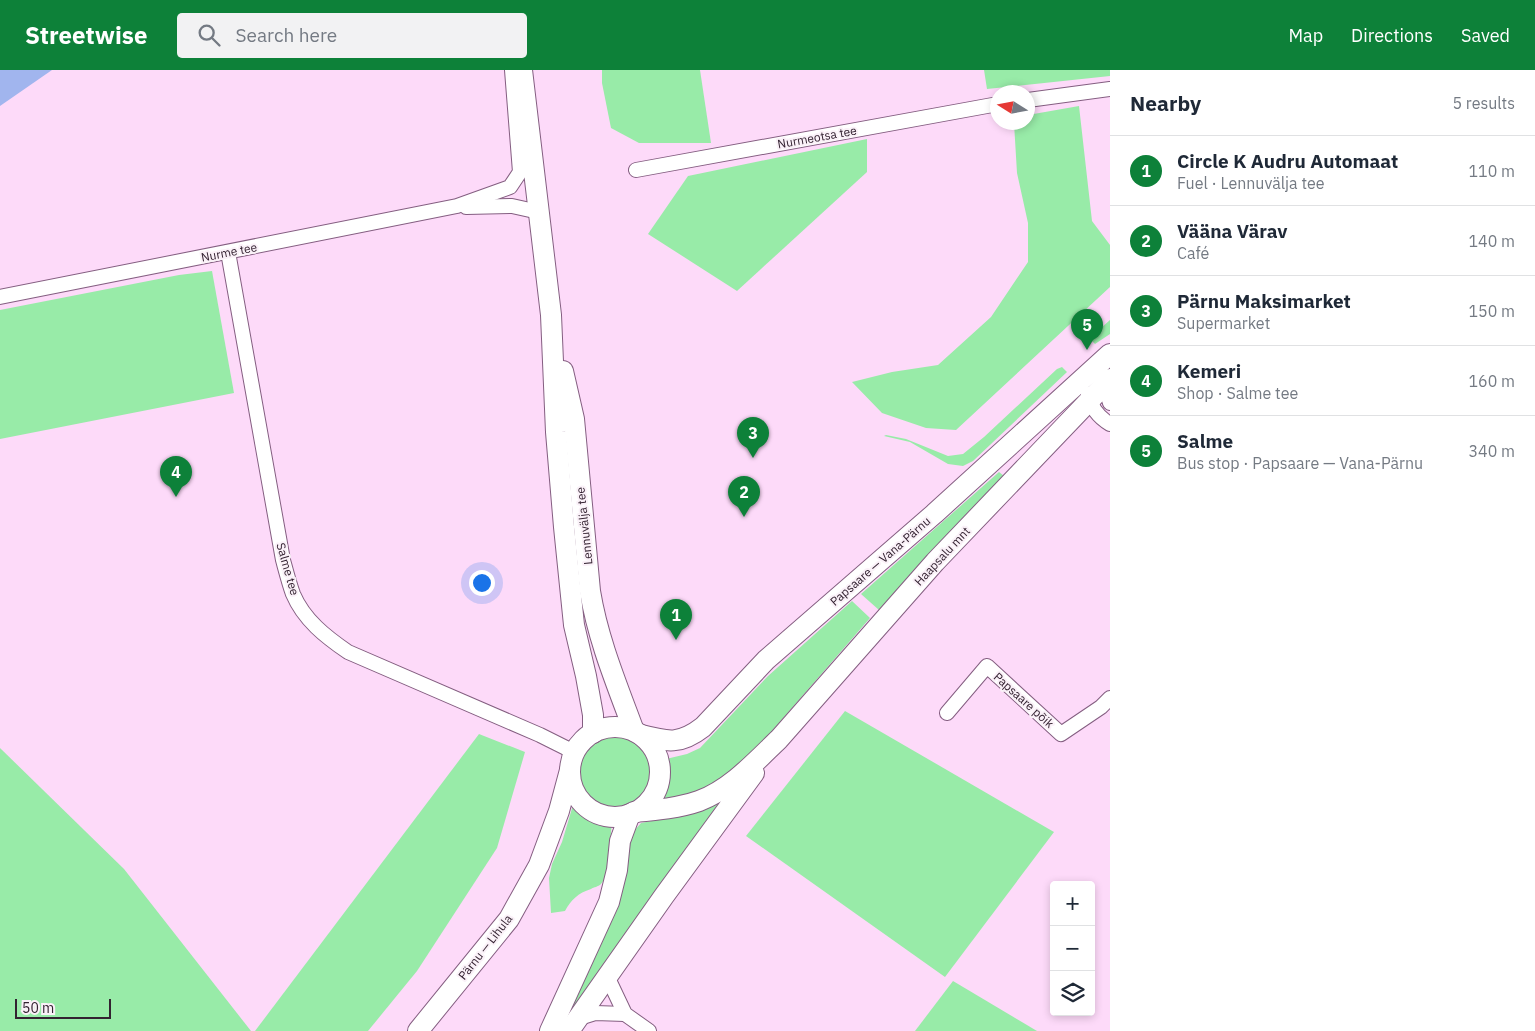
<!DOCTYPE html>
<html lang="en">
<head>
<meta charset="utf-8">
<style>
  :root { --surface:#fff; --page:#f2f2f3; --text:#1f2937; --muted:#747a83; --line:#e0e1e3; --accent:#0d8139 }
  body { margin:0; font-family:"IBM Plex Sans",sans-serif; background:var(--page); color:var(--text) }
  .controls { position:absolute; right:15px; bottom:15px; display:grid; overflow:hidden; border-radius:5px; box-shadow:0 2px 8px #0003 }
  .controls button { width:45px; height:45px; display:grid; place-items:center; padding:0; border:0; border-bottom:1px solid var(--line); background:var(--surface); color:var(--text); font:25px sans-serif }
  .compass { position:absolute; left:990px; top:15px; width:45px; height:45px; border-radius:50%; background:var(--surface); box-shadow:0 2px 8px #0003; rotate:281deg }
  .scale { position:absolute; left:15px; bottom:12px; width:96px; box-sizing:border-box; padding-left:5px; border:2px solid #332231; border-top:0; font-size:14px; line-height:18px; white-space:nowrap; color:#332231; -webkit-text-stroke:4px #faf1f8; paint-order:stroke }
  .you { position:absolute; left:481px; top:512px; width:18px; height:18px; margin:-12px; border:4px solid #fff; border-radius:50%; background:#1a73e8; box-shadow:0 0 0 8px #1a73e833 }
  .badge { display:grid; place-items:center; width:32px; height:32px; border-radius:50%; background:var(--accent); color:#fff; font-size:16px; font-weight:700 }
  .pin { position:absolute; translate:-50% -41px; filter:drop-shadow(0 1px 2px #0008) }
  .pin::after { content:''; position:absolute; top:26px; width:18px; height:15px; background:inherit; clip-path:polygon(0 0,100% 0,50% 100%) }
  .list { margin:0; padding:0; list-style:none }
  h2 { display:flex; justify-content:space-between; align-items:center; height:65px; margin:0; padding:0 20px; font-size:21px }
  h2 small { font-size:16px; font-weight:400; color:var(--muted) }
  .list li { display:grid; grid-template-columns:32px 1fr auto; gap:15px; align-items:center; box-sizing:border-box; height:70px; padding:0 20px; border-top:1px solid var(--line) }
  .list b { display:block; font-size:19px; white-space:nowrap }
  .list p { margin:0; font-size:16px; white-space:nowrap; color:var(--muted) }
  .list em { font-size:16px; font-style:normal; color:var(--muted) }
  .icon { flex:none; width:28px; height:28px; fill:none; stroke:currentColor; stroke-width:2; stroke-linecap:round; stroke-linejoin:round }
  .map { position:relative; flex:none; width:1110px; height:961px; overflow:hidden }
  header { display:flex; align-items:center; gap:30px; box-sizing:border-box; height:70px; padding:0 25px; background:var(--accent); color:#fff }
  header strong { font-size:24px }
  nav { display:flex; gap:28px; margin-inline-start:auto; font-size:18px }
  .search { width:350px; height:45px; background:var(--page); display:flex; align-items:center; gap:12px; box-sizing:border-box; padding:0 18px; border-radius:5px; color:var(--muted); font-size:19px }
  main { display:flex }
  aside { flex:1; background:var(--surface) }
  .map>svg:first-child { display:block }
  .green { fill:#98eba8 }
  .water { fill:#a1b5ee }
  .lines { fill:none; stroke-linecap:round; stroke-linejoin:round }
  .street-casing { stroke:#845e81; stroke-width:16 }
  .secondary-casing { stroke:#845e81; stroke-width:22 }
  .street { stroke:#fff; stroke-width:14 }
  .secondary { stroke:#fff; stroke-width:20 }
  .labels { text-anchor:middle; dominant-baseline:central; stroke-width:4; stroke-linejoin:round; paint-order:stroke }
  .street-label { font-size:12px; fill:#332231; stroke:#faf1f8 }
</style>
</head>
<body>
<header>
<strong>Streetwise</strong>
<div class="search"><svg class="icon" aria-label="search" viewBox="0 0 24 24"><circle cx="10" cy="10" r="6"/><path d="M15 15l6 6"/></svg>Search here</div>
<nav><a>Map</a><a>Directions</a><a>Saved</a></nav>
</header>
<main>
<div class="map">
<svg width="1110" height="961" viewBox="0 0 1110 961">
  <rect width="100%" height="100%" fill="#fddaf9"/>
  <!-- green -->
  <g class="green">
    <path d="M 602,0 L 700,0 L 711,73 L 639,73 L 611,58 L 602,13 Z"/>
    <path d="M 984,0 L 1110,0 L 1110,6 L 987,19 Z"/>
    <path d="M 1079,36 L 1092,151 L 1110,175 L 1110,217 L 956,360 L 926,358 L 882,343 L 852,312 L 892,302 L 938,295 L 991,247 L 1028,192 L 1028,153 L 1017,103 L 1014,53 L 1028,52 L 1028,45 Z"/>
    <path d="M 867,69 L 867,102 L 737,221 L 648,164 L 688,106 Z"/>
    <path d="M 212,201 L 234,323 L 0,369 L 0,240 L 179,205 Z"/>
    <path d="M 1110,250 L 1110,264 L 1095,274 L 1091,270 L 1092,266 Z"/>
    <path d="M 1062,297 L 1067,302 L 973,391 L 963,396 L 948,394 L 910,372 L 884,366 L 886,365 L 906,369 L 948,386 L 963,384 L 984,367 L 1057,299 Z"/>
    <path d="M 999,402 L 1004,406 L 879,540 L 861,524 Z"/>
    <path d="M 852,531 L 870,548 L 752,684 L 712,716 L 683,727 L 657,733 C 665,719 669,705 666,689 L 687,684 L 700,678 L 768,606 Z"/>
    <path d="M 845,641 L 1054,762 L 945,907 L 746,766 Z"/>
    <path d="M 479,664 L 525,682 L 497,778 L 417,901 L 368,961 L 255,961 Z"/>
    <circle cx="614" cy="702" r="36"/>
    <path d="M 0,678 L 124,799 L 251,961 L 0,961 Z"/>
    <path d="M 723,730 L 578,931 L 568,945 L 629,771 L 634,761 L 641,753 L 678,746 Z"/>
    <path d="M 573,735 C 586,747 595,749 612,754 C 609,771 613,801 601,814 C 598,817 594,817 591,819 C 578,823 571,830 565,841 L 551,843 L 549,808 L 552,794 L 562,772 Z"/>
    <path d="M 953,911 L 1037,961 L 915,961 Z"/>
  </g>
  <!-- water -->
  <path class="water" d="M 0,0 L 52,0 L 0,36 Z"/>
  <g class="lines">
    <!-- street casing -->
    <g class="street-casing">
      <g id="street">
        <path d="M 1028,30 L 1110,19"/>
        <path d="M 636,100 L 998,34"/>
        <path d="M 466,137 L 512,136 L 539,142"/>
        <path d="M 228,182 L 283,490 C 286,501 289,513 293,524 C 304,550 326,567 348,582 L 540,665 L 574,682"/>
        <path d="M 0,227 L 457,136 L 510,117 L 520,102 L 512,0"/>
        <path d="M 1104,314 L 1110,333"/>
        <path d="M 1088,324 C 1091,337 1098,347 1110,354"/>
        <path d="M 947,643 L 987,596 L 1061,664 L 1101,637 L 1110,628"/>
        <path d="M 607,906 L 625,944 L 649,961"/>
        <path d="M 579,948 L 595,943 L 625,944"/>
      </g>
    </g>
    <!-- secondary casing -->
    <g class="secondary-casing">
      <g id="secondary">
        <path d="M 522,0 L 551,245 L 556,362 L 564,457 L 574,555 L 586,606 L 593,645 L 593,663"/>
        <path d="M 563,301 L 574,349 L 590,521 C 598,570 617,615 634,661"/>
        <circle cx="615" cy="702" r="45"/>
        <path d="M 641,665 C 668,672 680,675 703,657 L 766,590 L 934,444 L 1110,284"/>
        <path d="M 634,742 C 656,740 679,738 699,731 C 731,719 755,692 779,669 L 935,492 L 1110,309"/>
        <path d="M 418,961 L 509,849 L 539,795 L 559,741 L 570,700"/>
        <path d="M 550,961 L 609,832 L 617,800 L 620,771 L 630,744"/>
        <path d="M 569,961 L 664,826 L 754,703"/>
      </g>
    </g>
    <!-- street -->
    <use href="#street" class="street"/>
    <!-- secondary -->
    <use href="#secondary" class="secondary"/>
  </g>
  <g class="labels">
    <!-- street labels -->
    <g class="street-label">
      <text transform="translate(817 67) rotate(-10)">Nurmeotsa tee</text>
      <text transform="translate(229 182) rotate(-11)">Nurme tee</text>
      <text transform="translate(584 456) rotate(-96)">Lennuvälja tee</text>
      <text transform="translate(942 486) rotate(-47)">Haapsalu mnt</text>
      <text transform="translate(880 491) rotate(-41)">Papsaare — Vana-Pärnu</text>
      <text transform="translate(288 499) rotate(74)">Salme tee</text>
      <text transform="translate(1024 630) rotate(42)">Papsaare põik</text>
      <text transform="translate(485 877) rotate(-52)">Pärnu — Lihula</text>
    </g>
  </g>
</svg>
<div class="controls">
<button>+</button>
<button>−</button>
<button><svg class="icon" aria-label="layers" viewBox="0 0 24 24"><path d="M12 4l9 5-9 5-9-5zM3 14l9 5 9-5"/></svg></button>
</div>
<svg class="compass" viewBox="-18 -18 36 36"><path d="M0-13l5 13h-10z" fill="#e53935"/><path d="M0 13l5-13h-10z" fill="#747a83"/></svg>
<div class="scale">50 m</div>
<div class="you"></div>
<div class="pin badge" style="left:676px;top:570px">1</div>
<div class="pin badge" style="left:744px;top:447px">2</div>
<div class="pin badge" style="left:753px;top:388px">3</div>
<div class="pin badge" style="left:176px;top:427px">4</div>
<div class="pin badge" style="left:1087px;top:280px">5</div>
</div>
<aside>
<h2>Nearby<small>5 results</small></h2>
<ul class="list">
<li><span class="badge">1</span><div><b>Circle K Audru Automaat</b><p>Fuel · Lennuvälja tee</p></div><em>110 m</em></li>
<li><span class="badge">2</span><div><b>Vääna Värav</b><p>Café</p></div><em>140 m</em></li>
<li><span class="badge">3</span><div><b>Pärnu Maksimarket</b><p>Supermarket</p></div><em>150 m</em></li>
<li><span class="badge">4</span><div><b>Kemeri</b><p>Shop · Salme tee</p></div><em>160 m</em></li>
<li><span class="badge">5</span><div><b>Salme</b><p>Bus stop · Papsaare — Vana-Pärnu</p></div><em>340 m</em></li>
</ul>
</aside>
</main>
</body>
</html>
